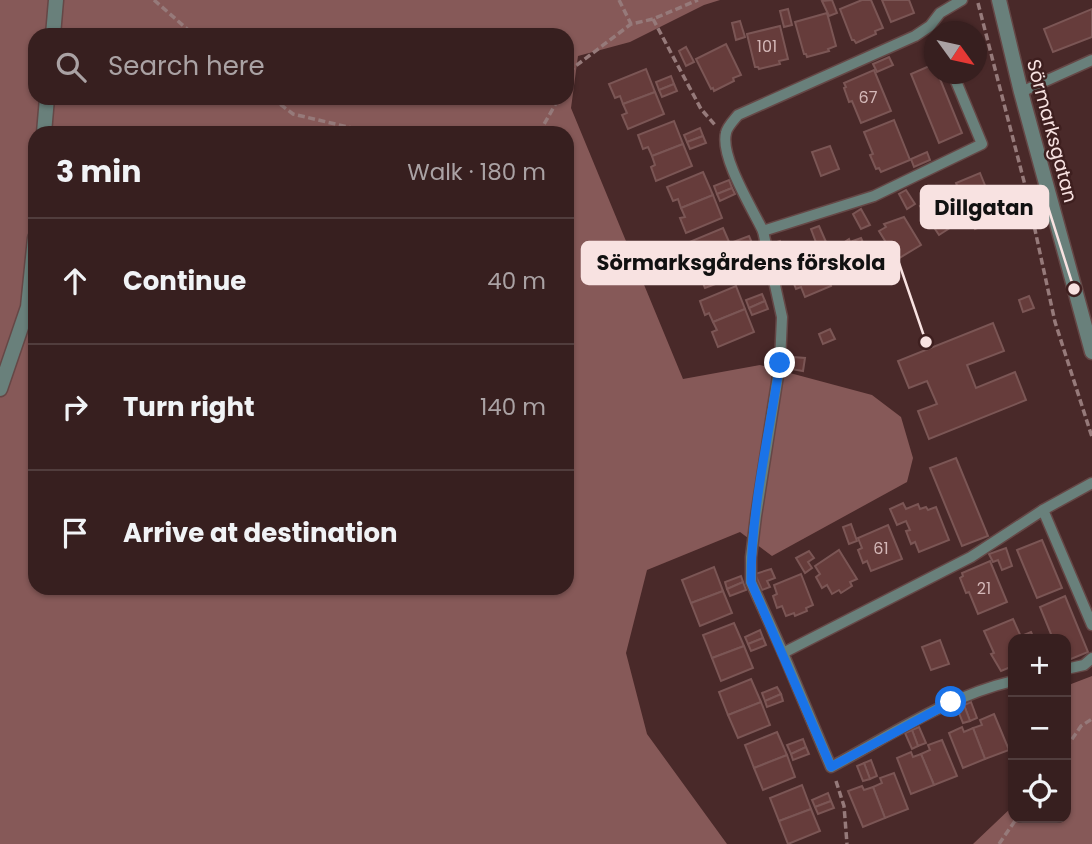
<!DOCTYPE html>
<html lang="en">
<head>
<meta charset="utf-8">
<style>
  :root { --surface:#371f1f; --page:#422c2c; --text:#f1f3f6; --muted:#aaa2a4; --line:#513d3d }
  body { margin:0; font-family:Poppins,sans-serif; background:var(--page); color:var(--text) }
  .controls { position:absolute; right:21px; bottom:21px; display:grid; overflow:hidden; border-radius:14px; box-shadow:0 2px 5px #0004 }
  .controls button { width:63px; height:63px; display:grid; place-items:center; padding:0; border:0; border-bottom:2px solid var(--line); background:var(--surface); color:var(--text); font:35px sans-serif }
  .compass { position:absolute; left:924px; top:21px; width:63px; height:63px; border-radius:50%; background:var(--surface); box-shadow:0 2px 5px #0004; rotate:123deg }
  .stop { position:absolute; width:21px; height:21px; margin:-16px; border:5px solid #1a73e8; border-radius:50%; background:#fff }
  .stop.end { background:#1a73e8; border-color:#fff; box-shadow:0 2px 7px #0008 }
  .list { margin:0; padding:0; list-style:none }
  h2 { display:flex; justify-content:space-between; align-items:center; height:91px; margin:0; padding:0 28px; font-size:30px }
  h2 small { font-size:23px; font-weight:400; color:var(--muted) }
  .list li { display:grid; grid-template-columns:46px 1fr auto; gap:21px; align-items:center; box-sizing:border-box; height:126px; padding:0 28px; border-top:2px solid var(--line) }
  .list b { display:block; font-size:26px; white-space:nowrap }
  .list em { font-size:23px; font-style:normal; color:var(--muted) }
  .icon { flex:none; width:38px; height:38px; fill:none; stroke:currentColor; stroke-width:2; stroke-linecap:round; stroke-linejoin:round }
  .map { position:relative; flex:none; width:1092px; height:844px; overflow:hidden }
  .search { position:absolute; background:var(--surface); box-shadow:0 2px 5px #0004; left:28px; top:28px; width:546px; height:77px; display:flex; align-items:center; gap:18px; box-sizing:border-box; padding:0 24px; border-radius:21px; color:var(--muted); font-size:26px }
  .panel { position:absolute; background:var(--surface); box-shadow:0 2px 5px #0004; left:28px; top:126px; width:546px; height:469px; border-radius:21px }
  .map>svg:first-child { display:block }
  .forest { fill:#865958; fill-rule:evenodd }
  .building { fill:#663c3b; stroke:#7b5655; stroke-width:2 }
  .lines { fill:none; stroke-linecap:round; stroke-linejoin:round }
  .lane-casing { stroke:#654746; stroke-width:13 }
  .street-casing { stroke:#654746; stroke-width:17 }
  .path { stroke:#967a7a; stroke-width:3.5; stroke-dasharray:7 3.5; stroke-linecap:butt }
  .lane { stroke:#69807b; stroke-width:10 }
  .street { stroke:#69807b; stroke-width:14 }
  .route { stroke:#1a73e8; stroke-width:9 }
  .labels { text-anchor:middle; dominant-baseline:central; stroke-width:5; stroke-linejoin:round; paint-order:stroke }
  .number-label { font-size:16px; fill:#d4b8b8 }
  .street-label { font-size:19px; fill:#f8e2e1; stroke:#3e1f1f }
  .leader { fill:none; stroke:#f8e2e1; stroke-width:2.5 }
  .callout-dot { fill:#f8e2e1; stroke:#3e1f1f; stroke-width:2.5 }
  .callout { fill:#f8e2e1; stroke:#f8e2e1; stroke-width:2.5 }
  .callout-label { font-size:21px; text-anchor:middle; font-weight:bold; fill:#111 }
</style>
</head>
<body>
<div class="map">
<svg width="1092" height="844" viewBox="0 0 1092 844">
  <rect width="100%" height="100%" fill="#492929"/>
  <!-- forest -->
  <g class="forest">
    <path d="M 0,0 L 720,0 L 704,5 L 630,42 L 578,56 L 571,108 L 683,379 L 760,365 L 872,395 L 901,417 L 913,458 L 907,482 L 772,556 L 740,532 L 647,570 L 626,653 L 647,734 L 727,844 L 0,844 ZM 35,35 L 567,35 L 567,98 L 35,98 ZM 35,133 L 567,133 L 567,588 L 35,588 Z"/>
    <path d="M 1092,676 L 1092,844 L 973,844 L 1013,806 L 1013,818 L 1066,818 L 1066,686 Z"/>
  </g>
  <!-- building -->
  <g class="building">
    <path d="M 832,0 L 837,13 L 829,16 L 822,1 Z"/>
    <path d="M 862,0 L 871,0 L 883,28 L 875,31 L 876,34 L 856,43 L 854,40 L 852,40 L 840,9 Z"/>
    <path d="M 882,0 L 909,0 L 914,13 L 891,22 Z"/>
    <path d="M 788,9 L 792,25 L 784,27 L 780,11 Z"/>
    <path d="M 1092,9 L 1092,37 L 1053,52 L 1044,29 Z"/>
    <path d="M 827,13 L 836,46 L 828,49 L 829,51 L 807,57 L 806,54 L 804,54 L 795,22 Z"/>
    <path d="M 740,21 L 745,37 L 736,40 L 732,23 Z"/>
    <path d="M 780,26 L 788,59 L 779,61 L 780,64 L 759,69 L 758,67 L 755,67 L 747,34 Z"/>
    <path d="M 726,44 L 741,75 L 733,78 L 734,81 L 714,91 L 713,88 L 711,89 L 696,59 Z"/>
    <path d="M 686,47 L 694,62 L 686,66 L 679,51 Z"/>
    <path d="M 889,57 L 893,65 L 877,72 L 873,64 Z"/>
    <path d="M 934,64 L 934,74 L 938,74 L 962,133 L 939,143 L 911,74 Z"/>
    <path d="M 646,69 L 655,92 L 623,104 L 620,96 L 615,98 L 609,84 Z"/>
    <path d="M 874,70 L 891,111 L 861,123 L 852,101 L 849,102 L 844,88 L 846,87 L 844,83 Z"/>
    <path d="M 671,76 L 674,84 L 659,90 L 656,82 Z"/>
    <path d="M 674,84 L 677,91 L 662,97 L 659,90 Z"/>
    <path d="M 655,92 L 664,114 L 628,129 L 622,115 L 627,113 L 623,104 Z"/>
    <path d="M 894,120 L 910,160 L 881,172 L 879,168 L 876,169 L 870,155 L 873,154 L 864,132 Z"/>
    <path d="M 674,121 L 683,144 L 652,156 L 648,147 L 643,149 L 638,135 Z"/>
    <path d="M 700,128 L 703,136 L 687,142 L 684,135 Z"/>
    <path d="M 703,136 L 706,143 L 690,149 L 687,142 Z"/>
    <path d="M 683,144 L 692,166 L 656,181 L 651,167 L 655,165 L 652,156 Z"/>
    <path d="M 830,146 L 839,169 L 821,176 L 812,152 Z"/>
    <path d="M 927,152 L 930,160 L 914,167 L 911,159 Z"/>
    <path d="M 703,172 L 713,195 L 681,208 L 678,199 L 673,201 L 667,187 Z"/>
    <path d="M 980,173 L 999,220 L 975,229 L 956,183 Z"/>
    <path d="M 729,180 L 732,188 L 717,194 L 714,186 Z"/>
    <path d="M 732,188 L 735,194 L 720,201 L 717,194 Z"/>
    <path d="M 947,188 L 967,217 L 939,235 L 933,226 L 930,228 L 923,217 L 926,215 L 920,206 Z"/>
    <path d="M 906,190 L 915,204 L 907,209 L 899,194 Z"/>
    <path d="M 713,195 L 722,218 L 686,233 L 680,218 L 685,217 L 681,208 Z"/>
    <path d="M 861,209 L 870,225 L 861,229 L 853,214 Z"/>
    <path d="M 904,217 L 921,245 L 896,260 L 891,251 L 886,253 L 882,246 L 887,244 L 879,231 L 886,227 L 884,224 Z"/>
    <path d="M 819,226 L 826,242 L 817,245 L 811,229 Z"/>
    <path d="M 723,228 L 733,251 L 701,263 L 698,255 L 692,257 L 687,243 Z"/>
    <path d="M 749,236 L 752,243 L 736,249 L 733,242 Z"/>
    <path d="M 861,238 L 874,268 L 843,280 L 835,265 L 840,262 L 834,249 L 849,239 L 850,242 Z"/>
    <path d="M 780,241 L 785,257 L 776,260 L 771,244 Z"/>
    <path d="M 733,251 L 742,274 L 705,288 L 699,274 L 704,272 L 701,263 Z"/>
    <path d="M 819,255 L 831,286 L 805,297 L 801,287 L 796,289 L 793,281 L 798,279 L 792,266 L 807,256 L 809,259 Z"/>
    <path d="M 736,286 L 745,309 L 713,322 L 709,313 L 705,315 L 700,301 Z"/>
    <path d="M 762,294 L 765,301 L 749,308 L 746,300 Z"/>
    <path d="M 1029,296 L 1034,308 L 1023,312 L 1019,300 Z"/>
    <path d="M 765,301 L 768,309 L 752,315 L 749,308 Z"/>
    <path d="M 745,309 L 754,332 L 718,347 L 712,332 L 717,330 L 713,322 Z"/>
    <path d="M 993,323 L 1004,351 L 967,365 L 976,388 L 1015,372 L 1026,400 L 929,439 L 918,411 L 937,404 L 927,381 L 909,388 L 898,361 Z"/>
    <path d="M 830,329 L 835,339 L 823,344 L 819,334 Z"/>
    <path d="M 793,357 L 805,358 L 803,371 L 791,369 Z"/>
    <path d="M 956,458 L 988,536 L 962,546 L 930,468 Z"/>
    <path d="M 903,503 L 906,509 L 918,504 L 920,509 L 926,507 L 928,510 L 936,507 L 949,540 L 919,552 L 915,542 L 911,544 L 906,531 L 910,530 L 906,521 L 897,525 L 890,509 Z"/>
    <path d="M 851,524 L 857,541 L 849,544 L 843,527 Z"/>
    <path d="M 888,525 L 902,559 L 871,571 L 867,561 L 863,563 L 858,550 L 862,548 L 858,538 Z"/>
    <path d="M 1042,540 L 1062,588 L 1037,598 L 1017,550 Z"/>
    <path d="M 1006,548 L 1012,566 L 1002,570 L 998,560 L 993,562 L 989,554 Z"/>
    <path d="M 839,550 L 857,579 L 850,582 L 852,586 L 841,593 L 839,590 L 832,594 L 827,585 L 822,588 L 816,577 L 820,574 L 815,566 Z"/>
    <path d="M 809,551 L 814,558 L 808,562 L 812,568 L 805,573 L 796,558 Z"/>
    <path d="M 990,561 L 1007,602 L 978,614 L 969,592 L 966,593 L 960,578 L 963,576 L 962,573 Z"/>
    <path d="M 714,567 L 723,591 L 691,603 L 682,580 Z"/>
    <path d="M 771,569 L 775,578 L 767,581 L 770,587 L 762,590 L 755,574 Z"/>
    <path d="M 801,574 L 813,605 L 806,608 L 807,611 L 795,616 L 794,613 L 786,616 L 782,606 L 777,608 L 773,596 L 777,594 L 774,585 Z"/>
    <path d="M 741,576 L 743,582 L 727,589 L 725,582 Z"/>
    <path d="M 743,582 L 746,590 L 730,596 L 727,589 Z"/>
    <path d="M 723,591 L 732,613 L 700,626 L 691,603 Z"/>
    <path d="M 1065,596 L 1088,652 L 1066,661 L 1066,639 L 1053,639 L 1040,607 Z"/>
    <path d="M 1013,619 L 1022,639 L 1013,639 L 1013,666 L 1001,671 L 991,654 L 994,653 L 984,631 Z"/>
    <path d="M 734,623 L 744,646 L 712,658 L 703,635 Z"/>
    <path d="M 760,630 L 763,638 L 748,644 L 745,637 Z"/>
    <path d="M 1031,632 L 1034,639 L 1022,639 L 1021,636 Z"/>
    <path d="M 763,638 L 766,645 L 751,651 L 748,644 Z"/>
    <path d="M 940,640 L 949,664 L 931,670 L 922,647 Z"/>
    <path d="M 744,646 L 753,668 L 721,681 L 712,658 Z"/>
    <path d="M 751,679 L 761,702 L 728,715 L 719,692 Z"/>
    <path d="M 777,687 L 781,694 L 765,701 L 762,693 Z"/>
    <path d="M 781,694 L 783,701 L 767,707 L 765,701 Z"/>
    <path d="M 761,702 L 770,725 L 738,738 L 728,715 Z"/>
    <path d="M 971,702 L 977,718 L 970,721 L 964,705 Z"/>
    <path d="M 964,705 L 970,721 L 963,723 L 957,708 Z"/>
    <path d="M 994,714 L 1009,750 L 985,759 L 973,728 L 982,725 L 980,720 Z"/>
    <path d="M 919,727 L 926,743 L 918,746 L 912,730 Z"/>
    <path d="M 962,727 L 964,732 L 973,728 L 985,759 L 963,768 L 949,733 Z"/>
    <path d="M 912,730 L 918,746 L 912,749 L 905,733 Z"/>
    <path d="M 777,732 L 787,755 L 754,768 L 745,745 Z"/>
    <path d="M 803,739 L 806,747 L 791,754 L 787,745 Z"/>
    <path d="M 942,740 L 957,776 L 934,785 L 921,754 L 930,750 L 928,745 Z"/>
    <path d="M 806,747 L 809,754 L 793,760 L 791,754 Z"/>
    <path d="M 911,752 L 913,757 L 921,754 L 934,785 L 911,794 L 897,758 Z"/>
    <path d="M 787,755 L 795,777 L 763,790 L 754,768 Z"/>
    <path d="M 871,760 L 877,776 L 870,779 L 864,763 Z"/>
    <path d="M 864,763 L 870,779 L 863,781 L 857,766 Z"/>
    <path d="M 894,773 L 908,809 L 885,818 L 873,787 L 882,783 L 880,778 Z"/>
    <path d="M 802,785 L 811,809 L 779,821 L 770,798 Z"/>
    <path d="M 862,786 L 864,790 L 873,787 L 885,818 L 863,827 L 848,791 Z"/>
    <path d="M 828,793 L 831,801 L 815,807 L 812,800 Z"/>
    <path d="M 831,801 L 834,808 L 818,814 L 815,807 Z"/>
    <path d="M 811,809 L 820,831 L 788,844 L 779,821 Z"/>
  </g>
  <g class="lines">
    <!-- lane casing -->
    <g class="lane-casing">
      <g id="lane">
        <path d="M 953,74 L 982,144 L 874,196 L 763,231 C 752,208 720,157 726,133 C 727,127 733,121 738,115 L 915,36 L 930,26 L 940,13 L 962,0"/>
        <path d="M 1021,92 L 1092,60"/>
        <path d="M 763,231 L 782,317 L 780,363 L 756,516 L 751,557 L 751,582 L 783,653"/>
        <path d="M 1043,510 L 1092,625"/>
        <path d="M 1066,669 L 1084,665 L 1092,658"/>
        <path d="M 1013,681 C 948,696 890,736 831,767 L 783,653 L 971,557 L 1043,510 L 1092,483"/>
      </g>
    </g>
    <!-- street casing -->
    <g class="street-casing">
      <g id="street">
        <path d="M 999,0 L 1021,92 L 1092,352"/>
        <path d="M 53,35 L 56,0"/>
        <path d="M 44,133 L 47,98"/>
        <path d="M 0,389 L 28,307 L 35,238"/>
      </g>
    </g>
    <!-- path -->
    <g class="path">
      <path d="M 154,0 L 194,35"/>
      <path d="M 619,0 L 631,24"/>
      <path d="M 978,3 L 1027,193 L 1055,322 L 1092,437"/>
      <path d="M 653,19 L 701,109 L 715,125"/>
      <path d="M 567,70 L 573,68 L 631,24 L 653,19 L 698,0"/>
      <path d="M 567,84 L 573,68"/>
      <path d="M 272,98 L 293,114 L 373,133"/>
      <path d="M 539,133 L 559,98"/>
      <path d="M 1066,748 L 1081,726 L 1092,719"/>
      <path d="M 836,781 L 844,806 L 847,844"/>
      <path d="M 999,844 L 1017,818"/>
    </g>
    <!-- lane -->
    <use href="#lane" class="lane"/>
    <!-- street -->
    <use href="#street" class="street"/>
  </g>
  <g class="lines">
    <!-- route -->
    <path class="route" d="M 780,363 C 769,435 751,509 751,582 L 831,767 L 951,702"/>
  </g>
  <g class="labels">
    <!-- number labels -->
    <g class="number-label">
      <text x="767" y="46">101</text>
      <text x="868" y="97">67</text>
      <text x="881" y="548">61</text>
      <text x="984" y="588">21</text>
    </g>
    <!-- street labels -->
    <g class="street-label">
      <text transform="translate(1052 131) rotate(75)">Sörmarksgatan</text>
    </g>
  </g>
  <!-- callouts -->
  <path class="leader" d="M1074 289L1048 207M926 342L899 263"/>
  <g class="callout-dot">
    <circle cx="1074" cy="289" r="7"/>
    <circle cx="926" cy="342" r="7"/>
  </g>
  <g class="callout">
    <rect x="921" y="186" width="127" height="42" rx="7"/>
    <rect x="582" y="242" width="317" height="42" rx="7"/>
  </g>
  <g class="callout-label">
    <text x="984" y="215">Dillgatan</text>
    <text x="741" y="270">Sörmarksgårdens förskola</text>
  </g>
</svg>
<div class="controls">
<button>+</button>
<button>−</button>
<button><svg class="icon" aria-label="locate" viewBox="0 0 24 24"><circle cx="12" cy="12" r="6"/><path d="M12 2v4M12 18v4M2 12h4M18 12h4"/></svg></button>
</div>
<svg class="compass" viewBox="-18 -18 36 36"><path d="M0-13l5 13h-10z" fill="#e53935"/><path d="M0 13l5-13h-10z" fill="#aaa2a4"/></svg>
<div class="stop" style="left:951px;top:702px"></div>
<div class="stop end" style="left:780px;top:363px"></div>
<div class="search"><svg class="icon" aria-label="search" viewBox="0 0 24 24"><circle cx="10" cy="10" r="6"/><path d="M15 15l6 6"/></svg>Search here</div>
<section class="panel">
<h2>3 min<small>Walk · 180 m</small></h2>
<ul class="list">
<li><svg class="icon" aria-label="ahead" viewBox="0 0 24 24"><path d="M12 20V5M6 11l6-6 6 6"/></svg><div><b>Continue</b></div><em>40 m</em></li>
<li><svg class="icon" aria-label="right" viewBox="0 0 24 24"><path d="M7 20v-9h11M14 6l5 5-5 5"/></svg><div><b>Turn right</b></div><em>140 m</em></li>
<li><svg class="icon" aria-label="arrive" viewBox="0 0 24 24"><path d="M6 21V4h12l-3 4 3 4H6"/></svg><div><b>Arrive at destination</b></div></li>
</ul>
</section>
</div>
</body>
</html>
